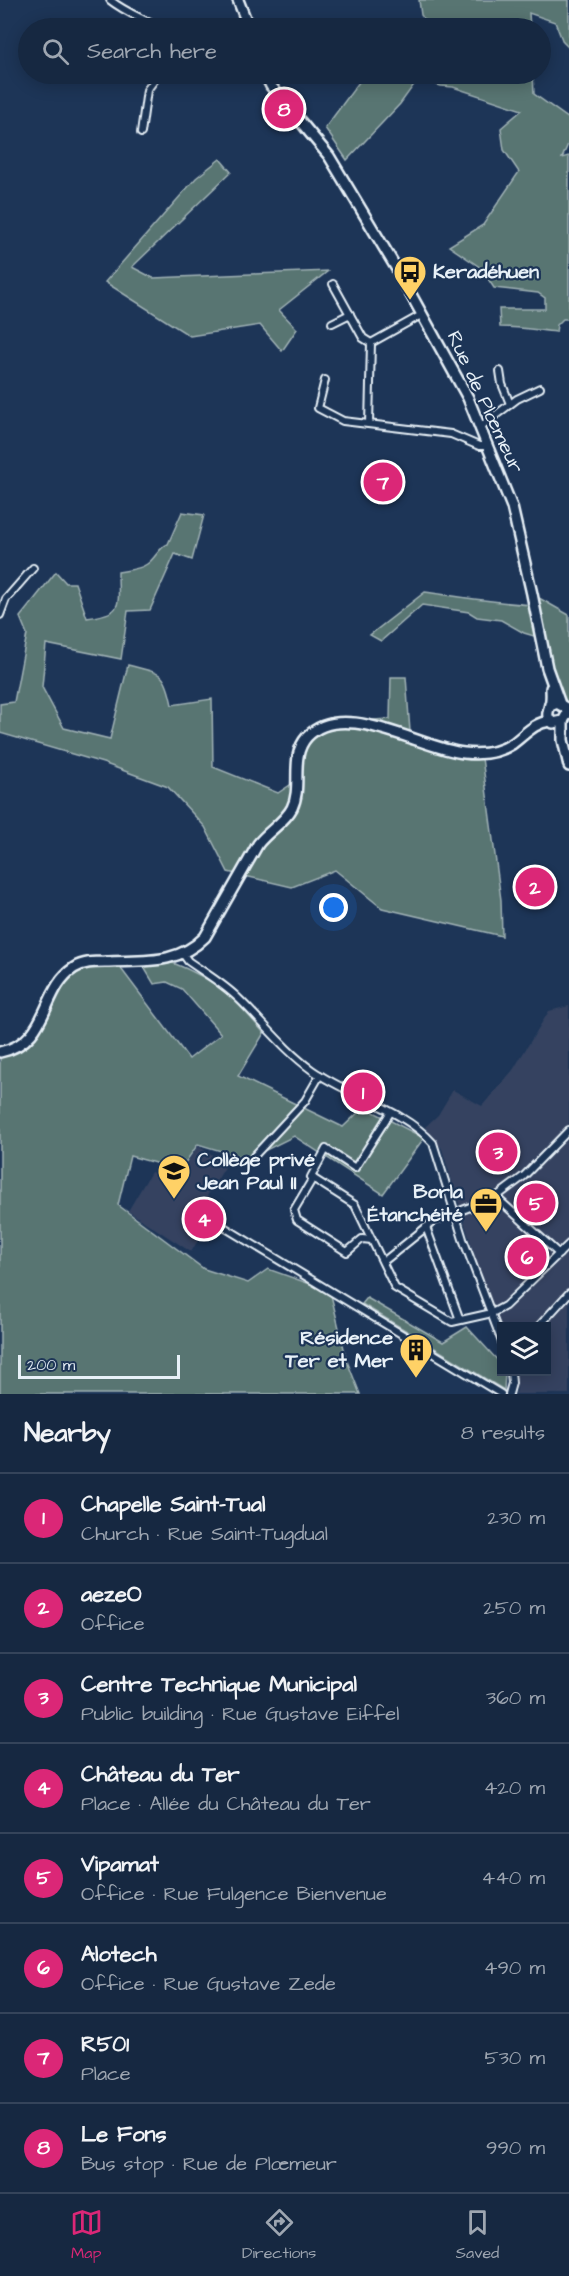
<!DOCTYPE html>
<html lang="en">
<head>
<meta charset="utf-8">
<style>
  :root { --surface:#162841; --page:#1f3048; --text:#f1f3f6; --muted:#9ea6b1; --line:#35445a; --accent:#db2777 }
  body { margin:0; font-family:"Architects Daughter",sans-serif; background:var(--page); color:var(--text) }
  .controls { position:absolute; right:18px; bottom:18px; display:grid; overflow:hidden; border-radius:0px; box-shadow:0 3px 15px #0003 }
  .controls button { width:54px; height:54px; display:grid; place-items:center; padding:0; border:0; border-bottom:2px solid var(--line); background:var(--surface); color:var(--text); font:30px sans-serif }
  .scale { position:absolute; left:18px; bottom:15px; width:162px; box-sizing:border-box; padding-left:6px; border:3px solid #e8f1f8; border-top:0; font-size:16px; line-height:21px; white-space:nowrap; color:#e8f1f8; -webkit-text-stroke:4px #1d3557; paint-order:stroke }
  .you { position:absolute; left:334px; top:908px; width:21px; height:21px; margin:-15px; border:4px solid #fff; border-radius:50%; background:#1a73e8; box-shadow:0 0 0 9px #1a73e833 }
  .badge { display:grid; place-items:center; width:39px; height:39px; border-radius:50%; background:var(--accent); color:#fff; font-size:20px; font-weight:700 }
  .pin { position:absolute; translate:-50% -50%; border:3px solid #fff; box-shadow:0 2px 6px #0006 }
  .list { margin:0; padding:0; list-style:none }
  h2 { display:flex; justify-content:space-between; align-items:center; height:78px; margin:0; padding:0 24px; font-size:26px }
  h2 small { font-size:20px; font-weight:400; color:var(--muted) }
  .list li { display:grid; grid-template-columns:39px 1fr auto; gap:18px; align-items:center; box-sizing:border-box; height:90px; padding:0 24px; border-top:2px solid var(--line) }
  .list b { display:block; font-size:22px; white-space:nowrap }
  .list p { margin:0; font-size:20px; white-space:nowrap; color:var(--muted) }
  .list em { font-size:20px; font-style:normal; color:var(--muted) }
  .icon { flex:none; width:33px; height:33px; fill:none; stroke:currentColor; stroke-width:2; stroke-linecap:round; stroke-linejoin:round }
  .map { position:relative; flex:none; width:569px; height:1394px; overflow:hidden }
  .search { position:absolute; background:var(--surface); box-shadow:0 3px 15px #0003; left:18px; right:18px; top:18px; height:66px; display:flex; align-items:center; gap:15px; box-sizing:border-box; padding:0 21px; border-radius:33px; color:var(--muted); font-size:22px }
  .sheet { height:798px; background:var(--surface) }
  nav { display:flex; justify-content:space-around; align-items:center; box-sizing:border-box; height:84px; border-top:2px solid var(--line); background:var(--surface); font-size:16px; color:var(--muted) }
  nav a { display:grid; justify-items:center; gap:3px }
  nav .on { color:var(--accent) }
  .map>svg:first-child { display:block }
  .built { fill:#344361 }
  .green { fill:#587472; stroke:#a0b2b5; stroke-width:1.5 }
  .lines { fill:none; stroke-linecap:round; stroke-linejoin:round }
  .street-casing { stroke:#e8f1f8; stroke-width:10 }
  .secondary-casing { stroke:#e8f1f8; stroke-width:14 }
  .street { stroke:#1d3557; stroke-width:6 }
  .secondary { stroke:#1d3557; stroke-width:9 }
  .labels { text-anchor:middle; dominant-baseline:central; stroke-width:4.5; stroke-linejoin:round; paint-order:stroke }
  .poi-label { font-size:20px; font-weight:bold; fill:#e8f1f8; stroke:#1d3557; text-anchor:start }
  .street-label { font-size:20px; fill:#e8f1f8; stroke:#1d3557 }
</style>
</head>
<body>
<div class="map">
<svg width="569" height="1394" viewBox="0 0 569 1394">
  <rect width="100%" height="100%" fill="#1d3557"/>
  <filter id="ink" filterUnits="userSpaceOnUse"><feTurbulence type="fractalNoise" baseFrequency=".0167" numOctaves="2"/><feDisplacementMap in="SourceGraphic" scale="12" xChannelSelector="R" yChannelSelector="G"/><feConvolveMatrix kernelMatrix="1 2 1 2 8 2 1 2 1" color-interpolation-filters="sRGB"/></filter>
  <g filter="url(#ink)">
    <!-- built -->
    <g class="built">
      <path d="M 569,1006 L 569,1394 L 515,1394 L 517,1390 L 511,1372 L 546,1372 L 546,1326 L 502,1326 L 501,1342 L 442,1149 L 425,1127 L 438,1115 L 453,1090 L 482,1106 L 513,1070 L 549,1011 Z"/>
      <path d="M 198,1146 L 227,1164 L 207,1196 L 220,1204 L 191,1252 L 128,1211 L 151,1172 L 176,1179 Z"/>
    </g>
    <!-- green -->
    <g class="green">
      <path d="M 419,0 L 569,0 L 569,48 L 563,42 L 555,22 L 529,13 L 530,28 L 429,28 L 429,26 L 421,15 Z"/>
      <path d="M 365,74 L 533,74 L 534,94 L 569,119 L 569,142 L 562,158 L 569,156 L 569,319 L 563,319 L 557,325 L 556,332 C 536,330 519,327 500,327 L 499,309 L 545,309 L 545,298 L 538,293 L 494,288 L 481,268 L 449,246 L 483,225 L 519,172 L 504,150 L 501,128 L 522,110 L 453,87 L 441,86 L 418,79 L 400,104 L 347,160 L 325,128 Z"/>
      <path d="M 220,159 L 231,172 L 132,267 L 153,278 L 328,271 L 279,310 L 297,329 L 282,351 L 260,325 L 190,336 L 105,282 L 196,178 Z"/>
      <path d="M 182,512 L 204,515 L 192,560 L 175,554 L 150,610 L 128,611 L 121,659 L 46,644 L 42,687 L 64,728 L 110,739 L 128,665 C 161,674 165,670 172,705 L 212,699 L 213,767 L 278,793 L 293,783 L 307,733 L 339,722 L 390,719 L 391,677 L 406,677 L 411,745 L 482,758 L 501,900 L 502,936 L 382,908 L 335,870 L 292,887 L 228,872 L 205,827 L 168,787 L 103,763 L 0,733 L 0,704 L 14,702 L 27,634 L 20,617 L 56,572 L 66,583 L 75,583 L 87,618 C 125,613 118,606 118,572 C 128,570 139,570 147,564 C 156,558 158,548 168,544 Z"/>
      <path d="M 425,592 C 461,597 497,603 534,605 L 532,594 L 569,615 L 569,702 L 567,704 L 561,699 L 541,638 L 524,633 L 501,620 L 477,617 L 469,612 L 422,605 L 381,641 L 370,635 Z"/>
      <path d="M 173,963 C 217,980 234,998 264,1033 L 238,1076 L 343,1127 L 364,1107 L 424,1138 L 383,1194 L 294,1136 L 248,1159 L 198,1144 L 180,1170 L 130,1156 L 118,1205 L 204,1269 L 248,1283 L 268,1269 L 330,1291 L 347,1361 L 360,1394 L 0,1394 L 0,1055 L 41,1024 L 66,980 L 80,968 L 119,966 L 189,1059 L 221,1034 L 182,989 L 167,982 L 154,984 L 142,964 Z"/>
      <path d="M 367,1298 L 443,1342 L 467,1327 L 501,1364 L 502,1372 L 505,1372 L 504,1390 L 362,1304 Z"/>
    </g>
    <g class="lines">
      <!-- street casing -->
      <g class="street-casing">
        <g id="street">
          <path d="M 110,0 C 125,12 142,18 159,28"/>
          <path d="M 245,74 L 265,76"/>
          <path d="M 141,133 L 147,90 L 159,74"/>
          <path d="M 333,284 L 363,338 L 371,343"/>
          <path d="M 332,323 L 350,314"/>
          <path d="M 500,371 L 502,384 L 510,404"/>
          <path d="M 325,380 L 318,408 L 343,421 L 451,434 L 479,446 L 488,446"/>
          <path d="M 369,424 L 371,343 L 423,314"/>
          <path d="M 480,427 L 517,399 L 540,388"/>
          <path d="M 0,615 L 6,599 L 33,568"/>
          <path d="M 183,954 L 188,961 C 205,973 224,984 239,999 C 263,1022 284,1050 312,1070 C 349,1096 403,1109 433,1143 L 463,1239 L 502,1342"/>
          <path d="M 390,1113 L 355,1168 L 326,1149 L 311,1177 L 355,1205 L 395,1288 L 452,1322 L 492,1313 L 505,1306 L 569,1244"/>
          <path d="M 254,1156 L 305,1101 L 320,1075"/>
          <path d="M 313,1178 L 294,1210 L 297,1220 L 347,1252 L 362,1239 L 372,1240"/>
          <path d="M 496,1197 L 559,1254"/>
          <path d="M 224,1227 L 501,1394"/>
          <path d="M 426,1227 L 460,1320"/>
          <path d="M 383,1262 L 434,1221 L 496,1197 L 524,1176 L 569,1130"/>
          <path d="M 539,1326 L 569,1293"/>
          <path d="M 509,1394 L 512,1383 L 511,1372"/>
        </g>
      </g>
      <!-- secondary casing -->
      <g class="secondary-casing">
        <g id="secondary">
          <path d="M 238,0 L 249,28"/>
          <path d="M 265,74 L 271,86 L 329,156 L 398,271 L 468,398 L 512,507 L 532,594 L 547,668 L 560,704"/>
          <path d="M 550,706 L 557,703 L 566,708 L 567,714 L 563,721 L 553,723 C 545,716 548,713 550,704 C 552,699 551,693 551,688"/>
          <path d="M 563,721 L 563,740 L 569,766"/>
          <path d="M 0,1052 C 50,1042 41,989 74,968 C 83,962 94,962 105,962 C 143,960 176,966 205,937 L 258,844 C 268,831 285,822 292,808 C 303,786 289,757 307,737 C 343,698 421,749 464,753 C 480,755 498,753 512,744 C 526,734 533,723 550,721"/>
        </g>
      </g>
      <!-- street -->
      <use href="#street" class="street"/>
      <!-- secondary -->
      <use href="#secondary" class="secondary"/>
    </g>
  </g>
  <!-- icons -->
  <defs>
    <g id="bus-pin" transform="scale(1.725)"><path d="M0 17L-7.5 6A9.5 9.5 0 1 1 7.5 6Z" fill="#ffd166" stroke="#1d3557"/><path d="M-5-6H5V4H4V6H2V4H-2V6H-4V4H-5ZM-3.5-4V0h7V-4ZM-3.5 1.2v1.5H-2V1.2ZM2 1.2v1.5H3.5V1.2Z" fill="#111"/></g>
    <g id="school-pin" transform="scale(1.725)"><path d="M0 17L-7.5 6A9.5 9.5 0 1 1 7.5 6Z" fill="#ffd166" stroke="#1d3557"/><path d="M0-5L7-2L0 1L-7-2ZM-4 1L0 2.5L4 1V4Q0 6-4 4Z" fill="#111"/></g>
    <g id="office-pin" transform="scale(1.725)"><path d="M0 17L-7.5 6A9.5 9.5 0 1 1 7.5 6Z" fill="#ffd166" stroke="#1d3557"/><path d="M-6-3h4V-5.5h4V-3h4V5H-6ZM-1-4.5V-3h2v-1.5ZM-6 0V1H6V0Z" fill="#111"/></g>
    <g id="building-pin" transform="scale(1.725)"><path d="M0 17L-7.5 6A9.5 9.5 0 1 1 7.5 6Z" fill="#ffd166" stroke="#1d3557"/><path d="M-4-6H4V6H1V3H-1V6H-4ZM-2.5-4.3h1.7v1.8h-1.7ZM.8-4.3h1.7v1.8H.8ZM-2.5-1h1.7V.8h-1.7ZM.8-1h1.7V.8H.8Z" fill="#111"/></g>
  </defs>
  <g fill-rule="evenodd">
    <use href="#bus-pin" x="410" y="272"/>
    <use href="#school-pin" x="174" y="1171"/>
    <use href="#office-pin" x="486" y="1204"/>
    <use href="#building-pin" x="416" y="1350"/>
  </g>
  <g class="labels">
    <!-- poi labels -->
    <g class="poi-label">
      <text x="433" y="272">Keradéhuen</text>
      <text x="197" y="1160">Collège privé<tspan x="197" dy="23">Jean Paul II</tspan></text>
      <text x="463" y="1192" text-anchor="end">Borla<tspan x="463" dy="23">Étanchéité</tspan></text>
      <text x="393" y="1338" text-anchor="end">Résidence<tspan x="393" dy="23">Ter et Mer</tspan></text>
    </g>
    <!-- street labels -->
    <g class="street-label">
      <text transform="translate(485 402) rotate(65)">Rue de Plœmeur</text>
    </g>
  </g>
</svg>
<div class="controls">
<button><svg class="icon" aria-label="layers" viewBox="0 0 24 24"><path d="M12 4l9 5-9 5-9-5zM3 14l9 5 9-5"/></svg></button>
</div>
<div class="scale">200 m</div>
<div class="you"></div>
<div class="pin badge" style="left:363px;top:1092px">1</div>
<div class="pin badge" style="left:535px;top:887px">2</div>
<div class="pin badge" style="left:498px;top:1152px">3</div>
<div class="pin badge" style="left:204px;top:1219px">4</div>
<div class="pin badge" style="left:536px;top:1203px">5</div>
<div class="pin badge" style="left:527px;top:1257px">6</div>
<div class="pin badge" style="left:383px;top:482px">7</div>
<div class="pin badge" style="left:284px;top:109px">8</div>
<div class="search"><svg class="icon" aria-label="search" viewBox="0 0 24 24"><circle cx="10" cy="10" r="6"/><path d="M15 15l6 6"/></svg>Search here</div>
</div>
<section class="sheet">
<h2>Nearby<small>8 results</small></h2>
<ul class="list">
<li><span class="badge">1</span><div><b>Chapelle Saint-Tual</b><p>Church · Rue Saint-Tugdual</p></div><em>230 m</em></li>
<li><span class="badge">2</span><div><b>aezeO</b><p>Office</p></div><em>250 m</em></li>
<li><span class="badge">3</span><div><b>Centre Technique Municipal</b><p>Public building · Rue Gustave Eiffel</p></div><em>360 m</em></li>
<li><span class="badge">4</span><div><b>Château du Ter</b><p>Place · Allée du Château du Ter</p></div><em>420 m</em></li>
<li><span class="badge">5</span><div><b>Vipamat</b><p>Office · Rue Fulgence Bienvenue</p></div><em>440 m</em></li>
<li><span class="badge">6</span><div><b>Alotech</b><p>Office · Rue Gustave Zede</p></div><em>490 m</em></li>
<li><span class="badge">7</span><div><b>R501</b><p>Place</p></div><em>530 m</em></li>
<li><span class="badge">8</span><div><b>Le Fons</b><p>Bus stop · Rue de Plœmeur</p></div><em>990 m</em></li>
</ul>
</section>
<nav>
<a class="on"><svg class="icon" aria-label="map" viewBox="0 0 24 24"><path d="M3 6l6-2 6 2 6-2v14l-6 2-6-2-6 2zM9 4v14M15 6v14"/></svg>Map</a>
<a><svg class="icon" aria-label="directions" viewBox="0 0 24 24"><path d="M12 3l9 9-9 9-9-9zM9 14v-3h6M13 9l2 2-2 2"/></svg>Directions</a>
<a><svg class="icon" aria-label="saved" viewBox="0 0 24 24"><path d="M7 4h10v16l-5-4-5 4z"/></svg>Saved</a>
</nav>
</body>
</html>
